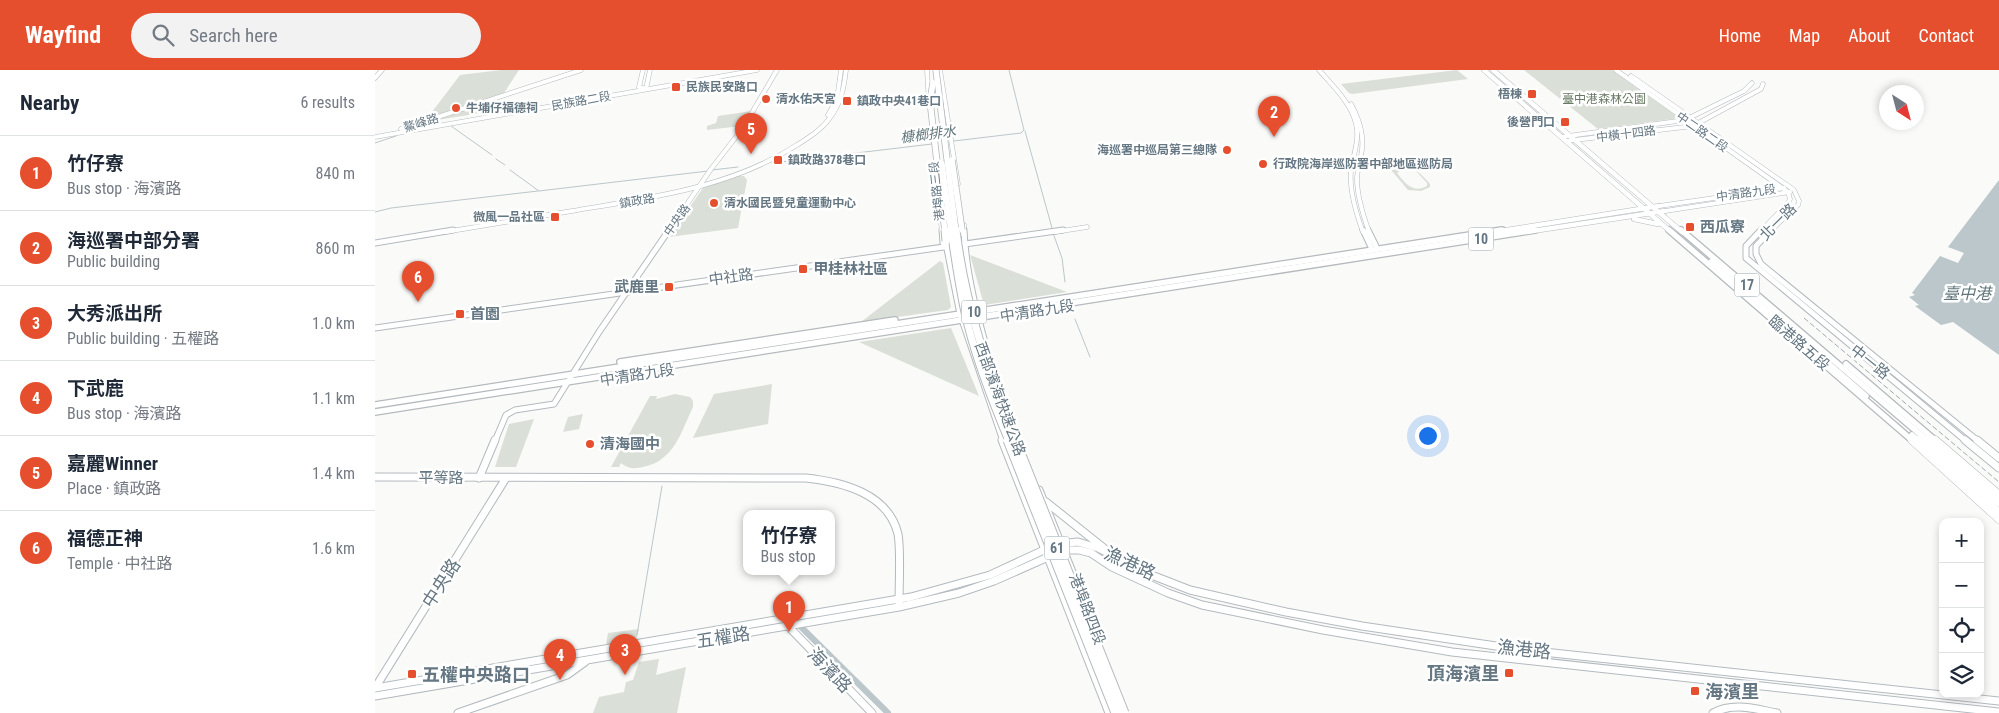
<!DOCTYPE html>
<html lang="en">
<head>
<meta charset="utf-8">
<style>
  :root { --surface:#fff; --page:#f2f2f3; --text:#1f2937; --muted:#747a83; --line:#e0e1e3; --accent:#e54f2d }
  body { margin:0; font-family:"Roboto Condensed","Noto Sans TC",sans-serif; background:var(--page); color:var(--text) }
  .controls { position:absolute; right:15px; bottom:15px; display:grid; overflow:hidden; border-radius:10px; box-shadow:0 2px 8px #0003 }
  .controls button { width:45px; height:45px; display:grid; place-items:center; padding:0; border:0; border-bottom:1px solid var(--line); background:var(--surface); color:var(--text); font:25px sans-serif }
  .compass { position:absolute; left:1504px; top:15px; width:45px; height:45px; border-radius:50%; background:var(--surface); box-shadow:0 2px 8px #0003; rotate:144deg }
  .you { position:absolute; left:1052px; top:365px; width:18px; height:18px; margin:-12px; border:4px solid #fff; border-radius:50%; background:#1a73e8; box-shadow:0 0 0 8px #1a73e833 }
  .badge { display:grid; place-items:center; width:32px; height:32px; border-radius:50%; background:var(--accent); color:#fff; font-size:16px; font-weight:700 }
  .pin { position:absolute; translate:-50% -41px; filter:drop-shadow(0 1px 2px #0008) }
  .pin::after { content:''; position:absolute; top:26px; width:18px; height:15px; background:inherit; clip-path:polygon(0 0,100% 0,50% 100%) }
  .popup { position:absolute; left:368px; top:440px; width:92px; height:65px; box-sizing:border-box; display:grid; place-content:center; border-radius:10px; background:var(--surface); filter:drop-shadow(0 1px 4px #0005); font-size:16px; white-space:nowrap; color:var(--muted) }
  .popup b { font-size:19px; color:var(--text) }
  .popup::after { content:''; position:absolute; left:50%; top:100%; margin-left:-10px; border:10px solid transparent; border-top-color:var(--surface) }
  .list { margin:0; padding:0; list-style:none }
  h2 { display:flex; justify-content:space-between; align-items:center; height:65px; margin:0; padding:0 20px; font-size:21px }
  h2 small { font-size:16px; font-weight:400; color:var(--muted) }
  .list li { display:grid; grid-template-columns:32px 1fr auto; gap:15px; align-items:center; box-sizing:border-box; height:75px; padding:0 20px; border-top:1px solid var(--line) }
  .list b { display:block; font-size:19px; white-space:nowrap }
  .list p { margin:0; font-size:16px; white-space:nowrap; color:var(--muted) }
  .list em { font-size:16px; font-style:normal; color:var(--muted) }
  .icon { flex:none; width:28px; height:28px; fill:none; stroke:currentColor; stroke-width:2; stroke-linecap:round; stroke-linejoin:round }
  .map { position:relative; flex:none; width:1624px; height:643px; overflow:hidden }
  header { display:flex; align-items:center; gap:30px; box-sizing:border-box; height:70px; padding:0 25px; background:var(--accent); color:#fff }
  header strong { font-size:24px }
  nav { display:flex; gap:28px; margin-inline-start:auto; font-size:18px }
  .search { width:350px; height:45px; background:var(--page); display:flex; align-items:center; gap:12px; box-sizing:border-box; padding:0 18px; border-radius:28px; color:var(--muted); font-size:19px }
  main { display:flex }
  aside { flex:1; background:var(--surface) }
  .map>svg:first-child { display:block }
  .green { fill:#dadfd7; fill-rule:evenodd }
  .water { fill:#bbc7cb }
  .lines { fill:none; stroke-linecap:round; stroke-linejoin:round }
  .stream { stroke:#bbc7cb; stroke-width:1 }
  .canal { stroke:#bbc7cb; stroke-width:6 }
  .secondary-far2-casing { stroke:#b3babf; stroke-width:5 }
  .secondary-far1-casing { stroke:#b3babf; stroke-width:7 }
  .secondary-casing { stroke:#b3babf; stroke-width:9 }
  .primary-far2-casing { stroke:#b5babe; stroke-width:5.5 }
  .primary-far1-casing { stroke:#b5babe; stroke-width:8 }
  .primary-casing { stroke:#b5babe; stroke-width:9 }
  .secondary-far2 { stroke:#fff; stroke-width:4 }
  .secondary-far1 { stroke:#fff; stroke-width:5 }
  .secondary { stroke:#fff; stroke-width:7 }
  .primary-far2 { stroke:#fff; stroke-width:4.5 }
  .primary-far1 { stroke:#fff; stroke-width:5.5 }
  .primary { stroke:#fff; stroke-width:8 }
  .rail { stroke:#a2aab0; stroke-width:1; stroke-dasharray:5.5 2.5; stroke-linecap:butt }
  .highway-bridge-far2-casing { stroke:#b4b9bd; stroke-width:7; stroke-linecap:butt }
  .highway-bridge-far1-casing { stroke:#b4b9bd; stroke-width:9; stroke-linecap:butt }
  .highway-bridge-casing { stroke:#b4b9bd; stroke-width:11; stroke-linecap:butt }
  .highway-bridge-far2 { stroke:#fff; stroke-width:5.5 }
  .highway-bridge-far1 { stroke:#fff; stroke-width:7 }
  .highway-bridge { stroke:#fff; stroke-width:9 }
  .poi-dot { fill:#e54f2d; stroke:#fff; stroke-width:2 }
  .labels { text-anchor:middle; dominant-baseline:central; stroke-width:5; stroke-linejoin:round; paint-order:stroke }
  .far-poi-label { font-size:12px; font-weight:bold; fill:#657783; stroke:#fff; text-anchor:start }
  .far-park-label { font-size:12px; fill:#697a64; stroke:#fff }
  .far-street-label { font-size:12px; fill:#657783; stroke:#fff }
  .far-water-label { font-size:14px; font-style:italic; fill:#60767c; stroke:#fff }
  .shield { fill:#fff; stroke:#93a0a8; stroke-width:1 }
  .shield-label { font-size:14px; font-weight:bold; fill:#657783 }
  .street-label { font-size:15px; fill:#657783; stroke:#fff }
  .poi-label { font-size:15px; font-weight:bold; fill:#657783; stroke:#fff; text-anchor:start }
  .water-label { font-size:16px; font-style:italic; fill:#60767c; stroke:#fff }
  .near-street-label { font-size:18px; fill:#657783; stroke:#fff }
  .near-poi-label { font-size:18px; font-weight:bold; fill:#657783; stroke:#fff; text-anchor:start }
</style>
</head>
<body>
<header>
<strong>Wayfind</strong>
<div class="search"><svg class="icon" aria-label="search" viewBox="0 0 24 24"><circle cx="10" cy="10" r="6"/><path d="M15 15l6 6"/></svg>Search here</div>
<nav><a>Home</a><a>Map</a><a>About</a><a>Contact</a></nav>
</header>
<main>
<aside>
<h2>Nearby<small>6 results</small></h2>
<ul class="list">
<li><span class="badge">1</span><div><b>竹仔寮</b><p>Bus stop · 海濱路</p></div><em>840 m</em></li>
<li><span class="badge">2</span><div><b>海巡署中部分署</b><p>Public building</p></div><em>860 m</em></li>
<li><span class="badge">3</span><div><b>大秀派出所</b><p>Public building · 五權路</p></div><em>1.0 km</em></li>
<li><span class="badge">4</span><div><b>下武鹿</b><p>Bus stop · 海濱路</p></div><em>1.1 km</em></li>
<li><span class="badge">5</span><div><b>嘉麗Winner</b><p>Place · 鎮政路</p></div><em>1.4 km</em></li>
<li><span class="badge">6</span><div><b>福德正神</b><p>Temple · 中社路</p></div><em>1.6 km</em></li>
</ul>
</aside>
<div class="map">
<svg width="1624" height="643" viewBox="0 0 1624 643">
  <rect width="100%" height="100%" fill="#fafaf8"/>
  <!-- green -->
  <g class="green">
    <path d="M 126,0 L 144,0 L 129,23 L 51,50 L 85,5 Z"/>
    <path d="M 1082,0 L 1093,9 L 977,24 L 974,23 L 966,14 Z"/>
    <path d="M 1149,0 L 1237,0 L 1304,48 L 1223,59 Z"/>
    <path d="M 121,30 L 112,42 L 56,51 Z"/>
    <path d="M 377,41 L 366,56 L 332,60 L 332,56 L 341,53 L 343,46 Z"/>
    <path d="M 1011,94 L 1014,94 L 1021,100 C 1036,92 1045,103 1055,114 L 1055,117 L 1046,121 L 1033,120 ZM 1029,99 L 1041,101 L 1052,113 L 1052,116 C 1038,124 1030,113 1022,103 Z"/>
    <path d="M 364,106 L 369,106 L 372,110 L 363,158 L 294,167 L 328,118 Z"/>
    <path d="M 595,185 L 692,222 L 609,235 Z"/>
    <path d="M 565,191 L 568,193 L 576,237 L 573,240 L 486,252 Z"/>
    <path d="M 576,258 L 604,326 L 484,272 Z"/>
    <path d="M 397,314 L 393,354 L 318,368 L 339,324 Z"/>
    <path d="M 300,324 L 315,327 L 318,331 L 318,337 C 306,362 299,391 268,397 C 260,399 253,399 246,393 L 244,397 L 236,397 L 275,326 L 282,326 L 281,329 Z"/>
    <path d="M 208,344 L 204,359 L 188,362 L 193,347 Z"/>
    <path d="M 159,349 L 141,397 L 120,397 L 134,354 Z"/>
    <path d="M 264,559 L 261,569 L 231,575 L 233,563 Z"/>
    <path d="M 284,589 L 281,605 L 311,597 L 302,643 L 218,643 L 224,627 L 249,622 L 251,612 L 258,610 L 264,592 Z"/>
  </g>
  <!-- water -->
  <path class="water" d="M 1624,110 L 1624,285 L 1578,252 L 1566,255 L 1540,236 L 1544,235 L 1534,227 L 1540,225 L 1537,223 L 1565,186 L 1583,193 L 1589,183 L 1573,177 Z"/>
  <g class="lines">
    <!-- stream -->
    <g class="stream">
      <path d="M 76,56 L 117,85"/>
      <path d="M 650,61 L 677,158"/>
      <path d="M 579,71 L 646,63 L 649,60 L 634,0"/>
      <path d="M 0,73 L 21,66"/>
      <path d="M 121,89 L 130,95"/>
      <path d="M 397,93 L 557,74"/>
      <path d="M 135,100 L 164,121 L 333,101"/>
      <path d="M 337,100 L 363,97"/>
      <path d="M 0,142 L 16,138 L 163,121"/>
      <path d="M 678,163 L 687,188 L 690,212"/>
      <path d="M 700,249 L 715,287"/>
      <path d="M 262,565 L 287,416"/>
    </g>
    <!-- canal -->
    <g class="canal">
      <path d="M 408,539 L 417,548"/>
      <path d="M 423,554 L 513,643"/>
    </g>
    <!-- secondary-far2 casing -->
    <g class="secondary-far2-casing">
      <g id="secondary-far2">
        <path d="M 268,0 L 264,17 L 271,19 L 275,0"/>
        <path d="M 552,0 L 554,33"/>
        <path d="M 565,0 L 583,114"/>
        <path d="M 944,0 C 958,16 976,33 981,54 C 985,70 978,85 976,101 C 974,121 981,143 988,162"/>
        <path d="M 1241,0 L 1413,122 L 1415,129 L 1413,133 L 1385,162"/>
        <path d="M 1256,6 L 1419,120 L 1424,131 L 1423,135 L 1394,162"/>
        <path d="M 0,8 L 7,0"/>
        <path d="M 976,34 C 985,51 990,67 986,86 C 985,93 982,101 982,109 C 982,126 988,145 994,162"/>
        <path d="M 453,45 L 462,29 L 466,0"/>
        <path d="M 26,59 L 206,0"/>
        <path d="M 0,67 L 382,0"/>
        <path d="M 1186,67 L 1310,50 L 1369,21 L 1377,13"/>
        <path d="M 1191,71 L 1318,56 L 1386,19 L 1388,14"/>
        <path d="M 561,107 L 567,162"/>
        <path d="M 579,126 L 585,162"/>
        <path d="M 1284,136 L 1409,118"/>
        <path d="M 1290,141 L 1415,122"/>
        <path d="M 589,155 L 589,162"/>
        <path d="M 70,162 C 112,155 155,148 197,141 C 274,128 355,118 422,75 C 433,68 446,60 454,49 C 466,34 469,18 471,0"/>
        <path d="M 293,162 L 336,99 L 368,58 L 402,0"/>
        <path d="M 680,162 L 712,157"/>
      </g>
    </g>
    <!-- secondary-far1 casing -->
    <g class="secondary-far1-casing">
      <g id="secondary-far1">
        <path d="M 567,160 L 568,173"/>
        <path d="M 584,160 L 585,164"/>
        <path d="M 589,160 C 591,209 606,258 619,305"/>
        <path d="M 988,160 L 996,177"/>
        <path d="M 993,160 L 1001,176"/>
        <path d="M 1386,160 L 1371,176 L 1371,188 L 1591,371"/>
        <path d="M 1396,160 L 1381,176 L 1381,184 L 1386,194 L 1603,371"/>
        <path d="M 0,173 L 78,160"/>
        <path d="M 571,174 L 585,244 L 628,371"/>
        <path d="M 0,258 L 688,160"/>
        <path d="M 120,371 L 131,345 L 140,340 L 179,334 L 224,262 L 294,160"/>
      </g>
    </g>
    <!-- secondary casing -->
    <g class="secondary-casing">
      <g id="secondary">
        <path d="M 627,370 L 734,643"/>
        <path d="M 1590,370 L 1624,398"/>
        <path d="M 1602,370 L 1624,388"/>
        <path d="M 0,407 L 431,408 C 467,412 513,423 523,464 C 526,481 524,514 524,533"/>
        <path d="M 104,408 L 120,370"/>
        <path d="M 664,420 L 697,502"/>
        <path d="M 671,432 L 730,479"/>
        <path d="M 414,557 L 497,643"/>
        <path d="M 0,618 L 536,527 L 615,505 L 682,474 L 703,472 L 723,478 L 774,504 L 815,520 L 911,542 L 987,556 L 1141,579 L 1624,631"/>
        <path d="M 0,618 L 131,408"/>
        <path d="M 0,626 L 524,537 L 584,523 L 619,511 L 689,480 L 704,480 L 716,483 L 737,497 L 793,523 L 827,535 L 948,560 L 1077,582 L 1624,642"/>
        <path d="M 83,643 L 192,605 L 210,592"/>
        <path d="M 1338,643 C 1359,632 1380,639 1402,643"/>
      </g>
    </g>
    <!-- primary-far2 casing -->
    <g class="primary-far2-casing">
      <g id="primary-far2">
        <path d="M 1109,0 L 1296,162"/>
        <path d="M 1118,0 L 1307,162"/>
        <path d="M 1259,149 L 1283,154"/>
        <path d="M 1119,162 L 1284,136"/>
        <path d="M 1151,162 L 1290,141"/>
      </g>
    </g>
    <!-- primary-far1 casing -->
    <g class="primary-far1-casing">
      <g id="primary-far1">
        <path d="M 1294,160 L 1538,371"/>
        <path d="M 1306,160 L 1553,371"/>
        <path d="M 1336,192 L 1491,326"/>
        <path d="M 245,292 L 520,250"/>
        <path d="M 1471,294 L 1561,371"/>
        <path d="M 0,335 L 1127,160"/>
        <path d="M 0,342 L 1160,160"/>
        <path d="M 1537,365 L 1544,371"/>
      </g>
    </g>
    <!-- primary casing -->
    <g class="primary-casing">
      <g id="primary">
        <path d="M 1537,370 L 1624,449"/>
        <path d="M 1542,370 L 1624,442"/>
        <path d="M 1551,370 L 1624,432"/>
        <path d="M 1560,370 L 1624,425"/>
      </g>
    </g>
    <!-- secondary-far2 -->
    <use href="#secondary-far2" class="secondary-far2"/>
    <!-- secondary-far1 -->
    <use href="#secondary-far1" class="secondary-far1"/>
    <!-- secondary -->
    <use href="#secondary" class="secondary"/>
    <!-- primary-far2 -->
    <use href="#primary-far2" class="primary-far2"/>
    <!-- primary-far1 -->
    <use href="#primary-far1" class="primary-far1"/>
    <!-- primary -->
    <use href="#primary" class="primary"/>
    <!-- rail -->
    <path class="rail" d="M 1429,248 L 1624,412"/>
    <!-- highway-bridge-far2 casing -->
    <g class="highway-bridge-far2-casing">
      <g id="highway-bridge-far2">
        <path d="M 561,0 L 581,162"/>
        <path d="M 558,13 L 555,31 L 570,162"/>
        <path d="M 577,90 L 587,160"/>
        <path d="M 567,94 L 576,162"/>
      </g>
    </g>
    <!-- highway-bridge-far1 casing -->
    <g class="highway-bridge-far1-casing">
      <g id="highway-bridge-far1">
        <path d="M 570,160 L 571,171"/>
        <path d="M 576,160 C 581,192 585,224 593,255 C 603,295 618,333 634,371"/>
        <path d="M 581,160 C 590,234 613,303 641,371"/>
      </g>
    </g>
    <!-- highway-bridge casing -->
    <g class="highway-bridge-casing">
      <g id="highway-bridge">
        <path d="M 633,370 L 741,643"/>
        <path d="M 640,370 L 749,643"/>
      </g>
    </g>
    <!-- highway-bridge-far2 -->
    <use href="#highway-bridge-far2" class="highway-bridge-far2"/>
    <!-- highway-bridge-far1 -->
    <use href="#highway-bridge-far1" class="highway-bridge-far1"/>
    <!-- highway-bridge -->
    <use href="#highway-bridge" class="highway-bridge"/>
  </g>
  <!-- markers -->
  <g class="poi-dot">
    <rect x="296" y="12" width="10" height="10" rx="2.5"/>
    <rect x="1152" y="19" width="10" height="10" rx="2.5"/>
    <circle cx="391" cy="29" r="5"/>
    <rect x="467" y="26" width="10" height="10" rx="2.5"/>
    <circle cx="81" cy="38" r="5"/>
    <rect x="1185" y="47" width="10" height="10" rx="2.5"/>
    <circle cx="852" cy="80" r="5"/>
    <rect x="398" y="85" width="10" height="10" rx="2.5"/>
    <circle cx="888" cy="94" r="5"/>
    <circle cx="339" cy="133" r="5"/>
    <rect x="175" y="142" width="10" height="10" rx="2.5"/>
    <rect x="1310" y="152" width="10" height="10" rx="2.5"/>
    <rect x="423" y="194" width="10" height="10" rx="2.5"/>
    <rect x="289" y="212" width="10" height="10" rx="2.5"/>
    <rect x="80" y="239" width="10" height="10" rx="2.5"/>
    <circle cx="215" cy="374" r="5"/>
    <rect x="1129" y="598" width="10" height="10" rx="2.5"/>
    <rect x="32" y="599" width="10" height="10" rx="2.5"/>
    <rect x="1315" y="616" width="10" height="10" rx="2.5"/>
  </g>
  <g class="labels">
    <!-- far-poi labels -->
    <g class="far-poi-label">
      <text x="311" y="17">民族民安路口</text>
      <text x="1147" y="24" text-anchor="end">梧棟</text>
      <text x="401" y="29">清水佑天宮</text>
      <text x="482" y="31">鎮政中央41巷口</text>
      <text x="91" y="38">牛埔仔福德祠</text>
      <text x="1180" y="52" text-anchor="end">後營門口</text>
      <text x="842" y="80" text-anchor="end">海巡署中巡局第三總隊</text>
      <text x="413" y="90">鎮政路378巷口</text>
      <text x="898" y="94">行政院海岸巡防署中部地區巡防局</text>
      <text x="349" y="133">清水國民暨兒童運動中心</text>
      <text x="170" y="147" text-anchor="end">微風一品社區</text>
    </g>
    <!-- far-park labels -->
    <g class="far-park-label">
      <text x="1229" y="29">臺中港森林公園</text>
    </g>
    <!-- far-street labels -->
    <g class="far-street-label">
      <text transform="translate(206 31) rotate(-10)">民族路二段</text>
      <text transform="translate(46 53) rotate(-17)">鰲峰路</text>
      <text transform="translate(1327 62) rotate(35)">中二路二段</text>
      <text transform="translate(1251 64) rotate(-7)">中橫十四路</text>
      <text transform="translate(562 121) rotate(-96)">港埠路三段</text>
      <text transform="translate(1371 123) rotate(-8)">中清路九段</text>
      <text transform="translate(262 131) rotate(-10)">鎮政路</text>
      <text transform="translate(302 150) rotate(-55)">中央路</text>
    </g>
    <!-- far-water labels -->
    <g class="far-water-label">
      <text transform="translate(553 64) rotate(-7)">槺榔排水</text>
    </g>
    <!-- shield labels -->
    <g class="shield">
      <rect x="1093.5" y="157.5" width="25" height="23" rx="4"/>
      <rect x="1359.5" y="203.5" width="25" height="23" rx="4"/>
      <rect x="586.5" y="230.5" width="25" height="23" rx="4"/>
      <rect x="669.5" y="466.5" width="25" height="23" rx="4"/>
    </g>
    <g class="shield-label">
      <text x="1106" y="169">10</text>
      <text x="1372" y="215">17</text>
      <text x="599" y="242">10</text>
      <text x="682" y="478">61</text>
    </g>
    <!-- street labels -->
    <g class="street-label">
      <text transform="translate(1403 152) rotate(-45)">北一路</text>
      <text transform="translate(356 207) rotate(-8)">中社路</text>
      <text transform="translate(662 241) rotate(-9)">中清路九段</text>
      <text transform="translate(1424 273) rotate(41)">臨港路五段</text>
      <text transform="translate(1495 292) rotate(39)">中一路</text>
      <text transform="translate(262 305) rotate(-9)">中清路九段</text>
      <text transform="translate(625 329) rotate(70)">西部濱海快速公路</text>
      <text x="66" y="408">平等路</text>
      <text transform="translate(712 539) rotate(69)">港埠路四段</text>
    </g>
    <!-- poi labels -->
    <g class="poi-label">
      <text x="1325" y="157">西瓜寮</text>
      <text x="438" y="199">甲桂林社區</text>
      <text x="284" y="217" text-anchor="end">武鹿里</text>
      <text x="95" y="244">首園</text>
      <text x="225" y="374">清海國中</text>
    </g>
    <!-- water labels -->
    <g class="water-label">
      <text x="1592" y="223">臺中港</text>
    </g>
    <!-- near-street labels -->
    <g class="near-street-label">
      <text transform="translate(755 493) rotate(25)">漁港路</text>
      <text transform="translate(66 513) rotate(-57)">中央路</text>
      <text transform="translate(348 567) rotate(-9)">五權路</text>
      <text transform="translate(1149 579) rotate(6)">漁港路</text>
      <text transform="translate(455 600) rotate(46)">海濱路</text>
    </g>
    <!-- near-poi labels -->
    <g class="near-poi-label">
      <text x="1124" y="603" text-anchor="end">頂海濱里</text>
      <text x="47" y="604">五權中央路口</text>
      <text x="1330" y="621">海濱里</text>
    </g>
  </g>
</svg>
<div class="controls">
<button>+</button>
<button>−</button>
<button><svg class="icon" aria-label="locate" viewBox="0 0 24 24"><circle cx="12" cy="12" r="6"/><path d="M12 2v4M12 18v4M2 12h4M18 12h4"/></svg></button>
<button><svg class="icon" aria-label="layers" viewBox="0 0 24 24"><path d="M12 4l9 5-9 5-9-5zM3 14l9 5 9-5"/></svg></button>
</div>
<svg class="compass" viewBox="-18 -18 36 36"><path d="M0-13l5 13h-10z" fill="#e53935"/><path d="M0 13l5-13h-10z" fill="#747a83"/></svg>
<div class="you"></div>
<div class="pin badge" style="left:414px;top:562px">1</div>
<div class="popup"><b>竹仔寮</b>Bus stop</div>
<div class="pin badge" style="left:899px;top:67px">2</div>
<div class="pin badge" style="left:250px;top:605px">3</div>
<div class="pin badge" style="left:185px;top:610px">4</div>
<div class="pin badge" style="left:376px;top:84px">5</div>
<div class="pin badge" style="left:43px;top:232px">6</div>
</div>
</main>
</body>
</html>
